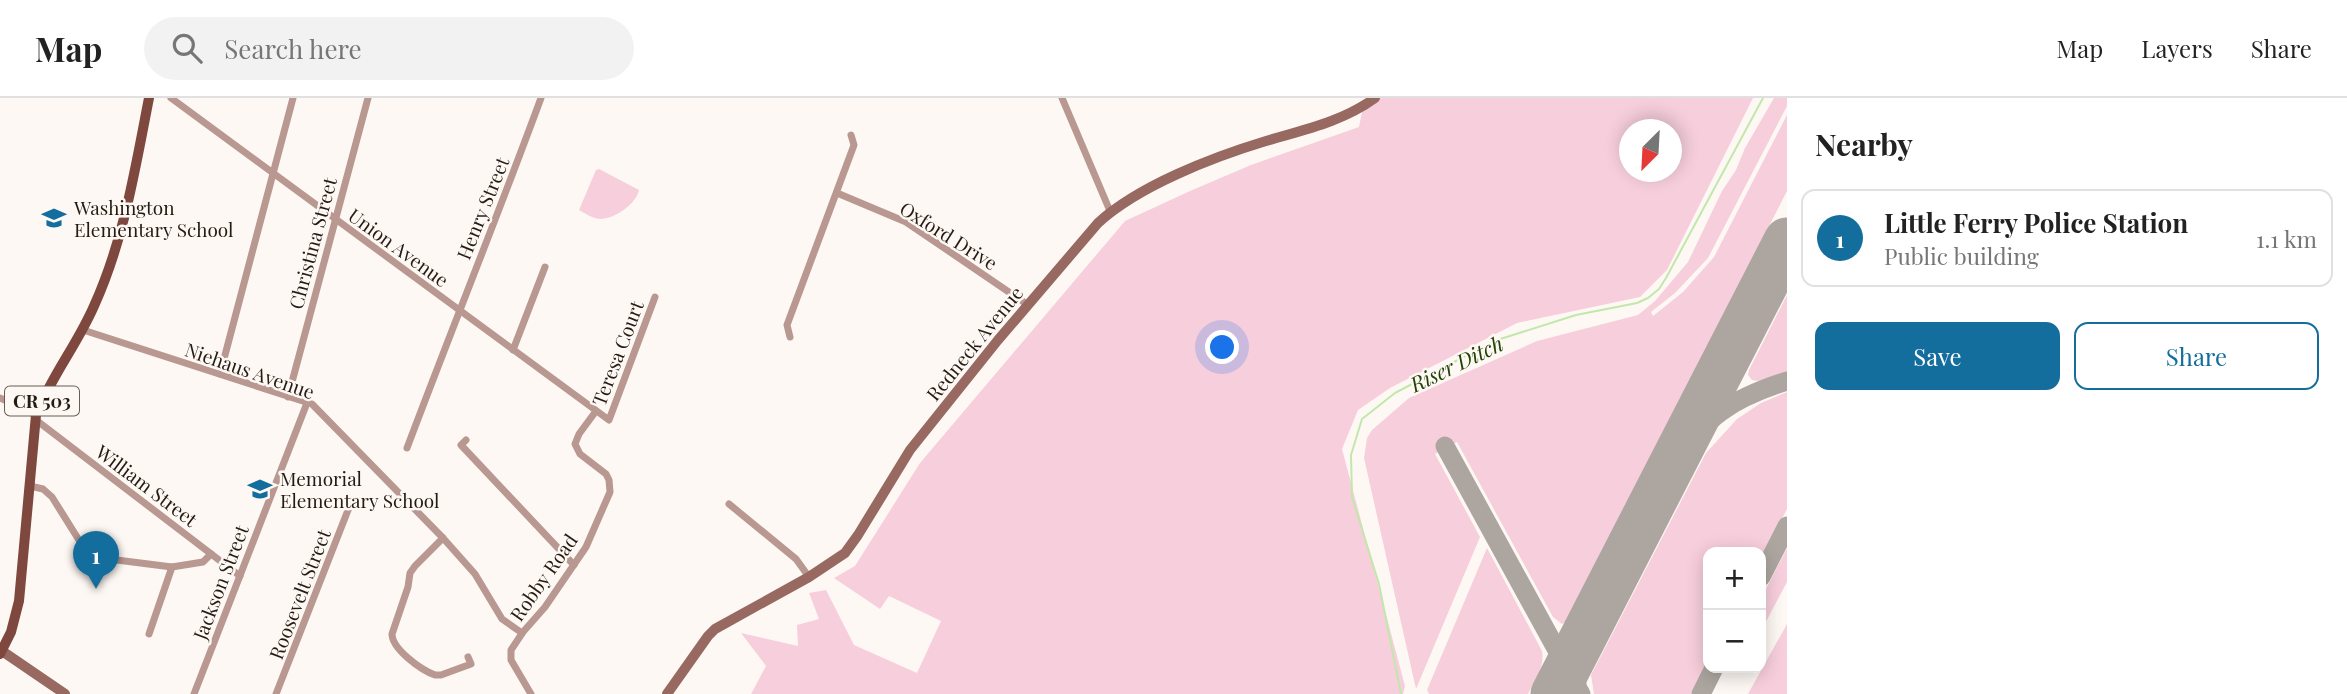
<!DOCTYPE html>
<html lang="en">
<head>
<meta charset="utf-8">
<style>
  :root { --surface:#fff; --page:#f2f2f2; --text:#222; --muted:#767676; --line:#e0e0e0; --accent:#136d9d }
  body { margin:0; font-family:"Playfair Display",serif; background:var(--page); color:var(--text) }
  .controls { position:absolute; right:21px; bottom:21px; display:grid; overflow:hidden; border-radius:14px; box-shadow:0 4px 18px #0003 }
  .controls button { width:63px; height:63px; display:grid; place-items:center; padding:0; border:0; border-bottom:2px solid var(--line); background:var(--surface); color:var(--text); font:35px sans-serif }
  .compass { position:absolute; left:1619px; top:21px; width:63px; height:63px; border-radius:50%; background:var(--surface); box-shadow:0 4px 18px #0003; rotate:204deg }
  .you { position:absolute; left:1223px; top:250px; width:24px; height:24px; margin:-18px; border:5px solid #fff; border-radius:50%; background:#1a73e8; box-shadow:0 0 0 10px #1a73e833 }
  .badge { display:grid; place-items:center; width:46px; height:46px; border-radius:50%; background:var(--accent); color:#fff; font-size:23px; font-weight:700 }
  .pin { position:absolute; translate:-50% -58px; filter:drop-shadow(0 2px 4px #0008) }
  .pin::after { content:''; position:absolute; top:37px; width:24px; height:21px; background:inherit; clip-path:polygon(0 0,100% 0,50% 100%) }
  .list { margin:0; padding:0; list-style:none }
  h2 { display:flex; justify-content:space-between; align-items:center; height:91px; margin:0; padding:0 28px; font-size:30px }
  h2 small { font-size:23px; font-weight:400; color:var(--muted) }
  .list li { display:grid; grid-template-columns:46px 1fr auto; gap:21px; align-items:center; box-sizing:border-box; height:98px; margin:0 14px 14px; padding:0 14px; border:2px solid var(--line); border-radius:14px }
  .list b { display:block; font-size:26px; white-space:nowrap }
  .list p { margin:0; font-size:23px; white-space:nowrap; color:var(--muted) }
  .list em { font-size:23px; font-style:normal; color:var(--muted) }
  .actions { display:flex; gap:14px; padding:21px 28px }
  .actions a { flex:1; padding:16px 0; border:2px solid var(--accent); border-radius:14px; text-align:center; font-size:24px; color:var(--accent) }
  .actions .main { background:var(--accent); color:#fff }
  .icon { flex:none; width:38px; height:38px; fill:none; stroke:currentColor; stroke-width:2; stroke-linecap:round; stroke-linejoin:round }
  .map { position:relative; flex:none; width:1787px; height:596px; overflow:hidden }
  header { display:flex; align-items:center; gap:42px; box-sizing:border-box; height:98px; padding:0 35px; background:var(--surface); border-bottom:2px solid var(--line) }
  header strong { font-size:33px }
  nav { display:flex; gap:38px; margin-inline-start:auto; font-size:24px }
  .search { width:490px; height:63px; background:var(--page); display:flex; align-items:center; gap:18px; box-sizing:border-box; padding:0 24px; border-radius:38px; color:var(--muted); font-size:26px }
  main { display:flex }
  aside { flex:1; background:var(--surface) }
  .map>svg:first-child { display:block }
  .green { fill:#f7cedc; fill-rule:evenodd }
  .lines { fill:none; stroke-linecap:round; stroke-linejoin:round }
  .stream { stroke:#c1e8ab; stroke-width:2 }
  .taxiway { stroke:#ada6a0; stroke-width:19 }
  .runway { stroke:#ada6a0; stroke-width:47 }
  .street { stroke:#b99892; stroke-width:7 }
  .secondary { stroke:#986961; stroke-width:10 }
  .primary { stroke:#7f483e; stroke-width:10 }
  .labels { text-anchor:middle; dominant-baseline:central; stroke-width:5; stroke-linejoin:round; paint-order:stroke }
  .shield { fill:#fef8f4; stroke:#655e56; stroke-width:2 }
  .shield-label { font-size:18px; font-weight:bold; fill:#241c13 }
  .poi-label { font-size:19px; fill:#241c13; stroke:#fef8f4; text-anchor:start }
  .street-label { font-size:19px; fill:#241c13; stroke:#fef8f4 }
  .water-label { font-size:21px; font-style:italic; fill:#204303; stroke:#fef8f4 }
</style>
</head>
<body>
<header>
<strong>Map</strong>
<div class="search"><svg class="icon" aria-label="search" viewBox="0 0 24 24"><circle cx="10" cy="10" r="6"/><path d="M15 15l6 6"/></svg>Search here</div>
<nav><a>Map</a><a>Layers</a><a>Share</a></nav>
</header>
<main>
<div class="map">
<svg width="1787" height="596" viewBox="0 0 1787 596">
  <rect width="100%" height="100%" fill="#fef8f4"/>
  <!-- green -->
  <g class="green">
    <path d="M 1375,0 L 1753,0 L 1667,172 L 1640,199 L 1517,225 L 1390,290 L 1358,312 L 1342,351 L 1405,588 L 1403,596 L 751,596 L 766,568 L 741,535 L 798,548 L 797,527 L 819,521 L 809,495 L 826,492 L 854,547 L 917,575 L 941,523 L 889,498 L 880,511 L 834,480 L 855,468 L 920,365 L 1125,123 L 1190,93 L 1251,67 L 1359,29 L 1363,9 ZM 1630,32 L 1672,32 L 1672,74 L 1630,74 Z"/>
    <path d="M 1774,0 L 1787,0 L 1787,8 L 1708,160 L 1675,195 L 1651,214 L 1653,218 L 1683,194 L 1714,159 L 1787,17 L 1787,93 L 1566,524 L 1562,526 L 1553,519 L 1457,344 L 1435,356 L 1480,439 L 1416,591 L 1364,360 L 1367,340 L 1372,332 L 1409,300 L 1537,243 L 1638,217 L 1655,203 L 1688,164 L 1722,93 L 1736,72 L 1745,50 Z"/>
    <path d="M 599,71 L 639,92 C 636,106 615,121 600,121 C 592,120 586,116 579,112 L 596,72 Z"/>
    <path d="M 1787,197 L 1787,275 L 1758,283 L 1752,282 L 1748,277 L 1749,272 Z"/>
    <path d="M 1787,294 L 1787,411 L 1761,461 L 1761,454 L 1708,454 L 1708,563 L 1691,596 L 1594,596 L 1591,577 L 1706,355 L 1737,321 L 1761,305 Z"/>
    <path d="M 1487,450 L 1542,553 C 1545,569 1535,582 1528,596 L 1429,596 L 1427,592 Z"/>
    <path d="M 1787,450 L 1787,484 L 1761,533 L 1761,501 Z"/>
    <path d="M 1787,526 L 1787,596 L 1748,596 Z"/>
  </g>
  <g class="lines">
    <!-- stream -->
    <path class="stream" d="M 1401,596 L 1379,486 L 1352,399 L 1351,357 L 1362,321 L 1395,295 L 1494,243 L 1576,217 L 1637,205 L 1648,200 L 1659,191 L 1666,180 L 1763,0"/>
    <!-- taxiway -->
    <g class="taxiway">
      <path d="M 1445,348 L 1581,596"/>
      <path d="M 1672,367 C 1706,319 1730,301 1787,283"/>
      <path d="M 1761,479 L 1787,428"/>
      <path d="M 1577,585 L 1575,567 L 1581,544"/>
      <path d="M 1701,596 L 1714,570"/>
    </g>
    <!-- runway -->
    <path class="runway" d="M 1554,596 L 1787,143"/>
    <!-- street -->
    <g class="street">
      <path d="M 171,0 L 609,322 L 655,199"/>
      <path d="M 1062,0 L 1110,113"/>
      <path d="M 837,95 L 906,124 L 1028,207"/>
      <path d="M 83,232 L 312,306 L 443,440 L 475,476 L 502,521 L 522,535"/>
      <path d="M 790,239 L 787,227 L 854,47 L 851,37"/>
      <path d="M 513,252 L 545,169"/>
      <path d="M 220,276 L 293,0"/>
      <path d="M 288,299 L 368,0"/>
      <path d="M 0,300 L 36,317"/>
      <path d="M 36,322 L 240,478"/>
      <path d="M 466,342 L 461,347 L 574,467"/>
      <path d="M 407,350 C 451,233 498,117 541,0"/>
      <path d="M 30,388 L 43,391 L 52,399 L 87,455 L 93,459 L 172,469"/>
      <path d="M 729,406 L 796,461 L 809,479"/>
      <path d="M 443,440 L 415,468 L 410,475 L 408,489 L 392,536 C 392,551 421,572 435,577 L 441,577 L 471,566 L 468,559"/>
      <path d="M 149,536 L 172,469 L 203,464 L 211,456"/>
      <path d="M 194,596 L 307,305"/>
      <path d="M 276,596 L 350,407"/>
      <path d="M 531,596 L 511,562 L 511,552 L 523,534 L 545,509 L 586,449 L 610,394 L 609,382 L 606,376 L 580,356 L 575,346 L 579,336 L 596,313"/>
    </g>
    <!-- secondary -->
    <g class="secondary">
      <path d="M 2,553 L 65,596"/>
      <path d="M 667,596 L 708,538 L 715,531 L 809,479 L 845,455 L 858,437 L 910,352 L 998,242 L 1098,125 C 1138,88 1213,59 1266,43 C 1303,32 1342,24 1375,0"/>
    </g>
    <!-- primary -->
    <path class="primary" d="M 0,556 L 11,534 L 19,503 L 36,317 C 52,277 77,247 94,208 C 124,142 135,71 149,0"/>
  </g>
  <!-- icons -->
  <defs>
    <g id="school-bare" transform="scale(1.89)"><path d="M0-5L7-2L0 1L-7-2ZM-4 1L0 2.5L4 1V4Q0 6-4 4Z" fill="#136d9d" stroke="#fef8f4" stroke-width="2.5" paint-order="stroke"/></g>
  </defs>
  <g fill-rule="evenodd">
    <use href="#school-bare" x="54" y="120"/>
    <use href="#school-bare" x="260" y="391"/>
  </g>
  <g class="labels">
    <!-- shield labels -->
    <rect class="shield" x="5" y="288.5" width="74" height="29" rx="5"/>
    <g class="shield-label">
      <text x="42" y="303">CR 503</text>
    </g>
    <!-- poi labels -->
    <g class="poi-label">
      <text x="74" y="109">Washington<tspan x="74" dy="22">Elementary School</tspan></text>
      <text x="280" y="380">Memorial<tspan x="280" dy="22">Elementary School</tspan></text>
    </g>
    <!-- street labels -->
    <g class="street-label">
      <text transform="translate(482 110) rotate(-68)">Henry Street</text>
      <text transform="translate(949 137) rotate(32)">Oxford Drive</text>
      <text transform="translate(312 145) rotate(-75)">Christina Street</text>
      <text transform="translate(399 149) rotate(36)">Union Avenue</text>
      <text transform="translate(974 245) rotate(-51)">Redneck Avenue</text>
      <text transform="translate(617 255) rotate(-69)">Teresa Court</text>
      <text transform="translate(250 272) rotate(19)">Niehaus Avenue</text>
      <text transform="translate(147 387) rotate(37)">William Street</text>
      <text transform="translate(543 479) rotate(-55)">Robby Road</text>
      <text transform="translate(220 484) rotate(-69)">Jackson Street</text>
      <text transform="translate(299 496) rotate(-69)">Roosevelt Street</text>
    </g>
    <!-- water labels -->
    <g class="water-label">
      <text transform="translate(1456 265) rotate(-26)">Riser Ditch</text>
    </g>
  </g>
</svg>
<div class="controls">
<button>+</button>
<button>−</button>
</div>
<svg class="compass" viewBox="-18 -18 36 36"><path d="M0-13l5 13h-10z" fill="#e53935"/><path d="M0 13l5-13h-10z" fill="#767676"/></svg>
<div class="you"></div>
<div class="pin badge" style="left:96px;top:491px">1</div>
</div>
<aside>
<h2>Nearby<small></small></h2>
<ul class="list">
<li><span class="badge">1</span><div><b>Little Ferry Police Station</b><p>Public building</p></div><em>1.1 km</em></li>
</ul>
<div class="actions"><a class="main">Save</a><a>Share</a></div>
</aside>
</main>
</body>
</html>
